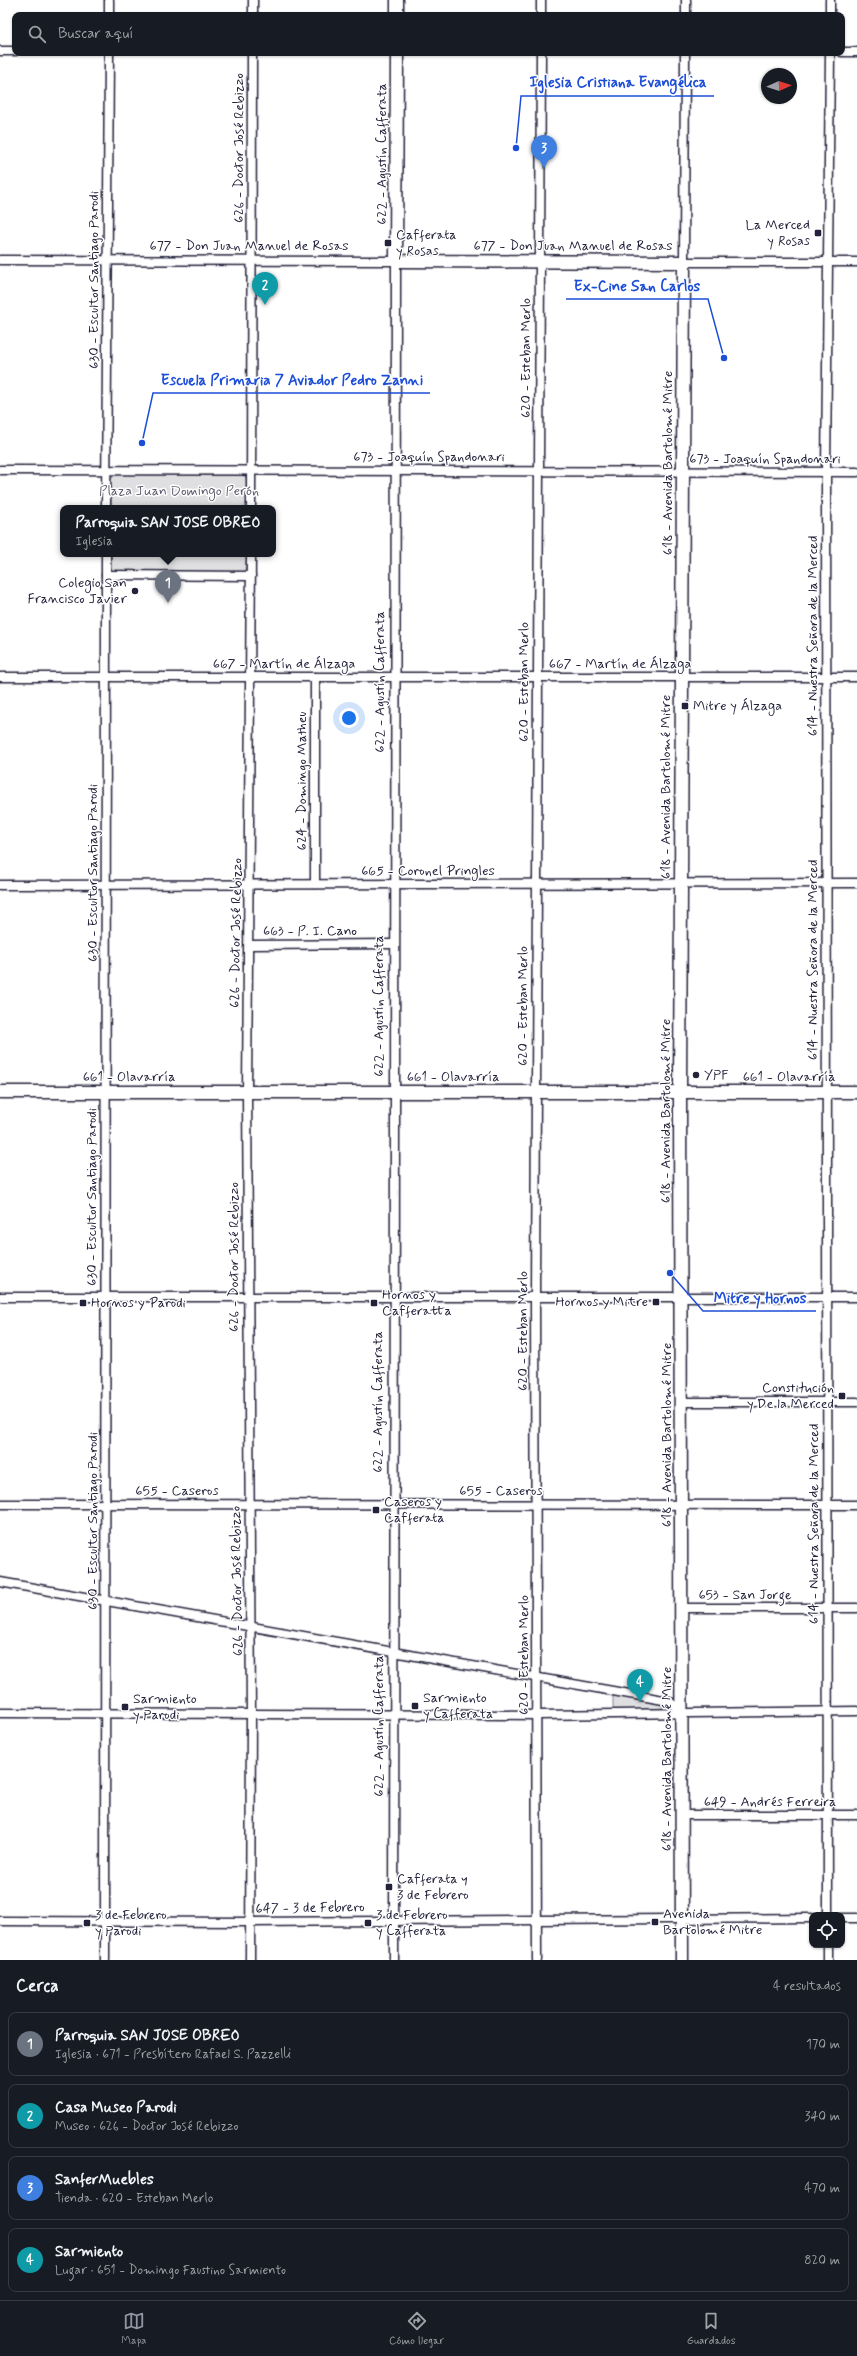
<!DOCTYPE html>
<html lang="es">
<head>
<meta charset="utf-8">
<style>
  :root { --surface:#171b24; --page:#242831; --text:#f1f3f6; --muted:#9ea1a6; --line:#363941; --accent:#9495a2 }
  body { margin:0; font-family:Mynerve,sans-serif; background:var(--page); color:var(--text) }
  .controls { position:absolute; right:12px; bottom:12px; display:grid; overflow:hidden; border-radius:8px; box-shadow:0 1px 3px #0004 }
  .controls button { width:36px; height:36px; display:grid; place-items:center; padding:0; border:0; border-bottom:1px solid var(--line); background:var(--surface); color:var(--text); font:20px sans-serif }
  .compass { position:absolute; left:761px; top:68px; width:36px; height:36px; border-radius:50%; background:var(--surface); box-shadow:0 1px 3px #0004; rotate:87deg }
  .you { position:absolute; left:349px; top:718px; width:14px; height:14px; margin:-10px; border:3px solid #fff; border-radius:50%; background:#1a73e8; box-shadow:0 0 0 6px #1a73e833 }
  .badge { display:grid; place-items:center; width:26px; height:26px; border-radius:50%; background:var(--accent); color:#fff; font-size:13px; font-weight:700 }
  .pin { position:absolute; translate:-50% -33px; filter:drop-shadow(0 1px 2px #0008) }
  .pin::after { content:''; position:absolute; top:21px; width:14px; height:12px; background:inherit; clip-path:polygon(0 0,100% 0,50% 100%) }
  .popup { position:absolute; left:60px; top:505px; width:216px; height:52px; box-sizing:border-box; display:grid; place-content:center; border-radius:8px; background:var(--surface); filter:drop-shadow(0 1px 3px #0005); font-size:13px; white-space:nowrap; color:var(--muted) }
  .popup b { font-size:15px; color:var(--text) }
  .popup::after { content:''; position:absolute; left:50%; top:100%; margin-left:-8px; border:8px solid transparent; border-top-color:var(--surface) }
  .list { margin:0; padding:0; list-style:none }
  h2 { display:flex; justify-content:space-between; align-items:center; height:52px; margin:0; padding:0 16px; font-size:17px }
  h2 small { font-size:13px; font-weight:400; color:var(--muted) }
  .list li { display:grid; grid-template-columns:26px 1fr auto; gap:12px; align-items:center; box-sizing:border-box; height:64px; margin:0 8px 8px; padding:0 8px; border:1px solid var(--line); border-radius:8px }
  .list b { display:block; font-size:15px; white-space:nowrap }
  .list p { margin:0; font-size:13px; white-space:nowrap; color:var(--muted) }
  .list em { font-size:13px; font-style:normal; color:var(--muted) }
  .icon { flex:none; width:22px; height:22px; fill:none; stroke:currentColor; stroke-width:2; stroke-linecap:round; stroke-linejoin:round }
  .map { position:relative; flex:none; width:857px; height:1960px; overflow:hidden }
  .search { position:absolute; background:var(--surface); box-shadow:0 1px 3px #0004; left:12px; right:12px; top:12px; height:44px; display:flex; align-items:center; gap:10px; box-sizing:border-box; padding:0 14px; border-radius:8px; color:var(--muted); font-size:15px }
  .sheet { height:340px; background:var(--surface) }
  nav { display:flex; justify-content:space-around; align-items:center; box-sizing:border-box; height:56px; border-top:1px solid var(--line); background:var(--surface); font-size:11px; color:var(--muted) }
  nav a { display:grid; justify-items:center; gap:2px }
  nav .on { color:var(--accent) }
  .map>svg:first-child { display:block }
  .green { fill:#dfdfe2; stroke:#80808e }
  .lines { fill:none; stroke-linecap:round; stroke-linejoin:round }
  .street-casing { stroke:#22223b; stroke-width:11 }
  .secondary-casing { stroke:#22223b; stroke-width:15 }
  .street { stroke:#fff; stroke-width:8 }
  .secondary { stroke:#fff; stroke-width:12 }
  .poi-dot { fill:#22223b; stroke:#fff; stroke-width:1.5 }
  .labels { text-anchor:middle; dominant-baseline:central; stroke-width:3; stroke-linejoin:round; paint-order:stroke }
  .street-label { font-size:14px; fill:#22223b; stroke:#fff }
  .poi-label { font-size:14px; fill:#22223b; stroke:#fff; text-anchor:start }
  .park-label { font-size:14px; fill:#5b5b6d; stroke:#fff }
  .leader { fill:none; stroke:#1d4ed8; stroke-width:1.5 }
  .callout-dot { fill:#1d4ed8; stroke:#fff; stroke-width:1.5 }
  .callout-label { font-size:15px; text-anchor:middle; font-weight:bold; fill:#1d4ed8; stroke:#fff; stroke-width:3; stroke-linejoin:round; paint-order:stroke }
</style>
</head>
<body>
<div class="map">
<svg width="857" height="1960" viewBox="0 0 857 1960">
  <rect width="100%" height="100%" fill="#fff"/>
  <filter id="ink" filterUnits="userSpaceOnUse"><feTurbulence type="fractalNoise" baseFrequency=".025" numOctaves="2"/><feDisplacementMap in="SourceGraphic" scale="8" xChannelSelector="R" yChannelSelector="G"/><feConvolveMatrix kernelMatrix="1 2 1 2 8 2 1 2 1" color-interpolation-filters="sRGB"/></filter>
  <g filter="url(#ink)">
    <!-- green -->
    <g class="green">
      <path d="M 116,474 L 242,475 L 246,477 L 247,508 L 111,508 L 111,479 Z"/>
      <path d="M 111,554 L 247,554 L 245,571 L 240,572 L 111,572 Z"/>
      <path d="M 613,1695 L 662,1704 L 663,1706 L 661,1709 L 613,1710 Z"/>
    </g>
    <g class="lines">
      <!-- street casing -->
      <g class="street-casing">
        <g id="street">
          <path d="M 109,0 L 109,15"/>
          <path d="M 253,15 L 253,0"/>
          <path d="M 541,15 L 541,0"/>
          <path d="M 686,15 L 686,0"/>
          <path d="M 830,15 L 830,0"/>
          <path d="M 0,51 L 15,51"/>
          <path d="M 842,52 L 857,52"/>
          <path d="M 685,53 L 684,262 L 857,262"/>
          <path d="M 0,260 L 396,261 L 394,1960"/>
          <path d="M 0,470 L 857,472"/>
          <path d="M 106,508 L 109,53"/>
          <path d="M 251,508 L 252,53"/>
          <path d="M 106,575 L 251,576"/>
          <path d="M 0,677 L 857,677"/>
          <path d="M 315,677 L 315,884"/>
          <path d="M 0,885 L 857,883"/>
          <path d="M 249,945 L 394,944"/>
          <path d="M 0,1297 L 857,1297"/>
          <path d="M 682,1402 L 857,1402"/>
          <path d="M 0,1504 L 857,1505"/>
          <path d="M 0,1582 L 669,1701 L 682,1713"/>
          <path d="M 682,1608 L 857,1608"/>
          <path d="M 0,1713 L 538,1715 L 857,1711"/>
          <path d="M 683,1815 L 857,1815"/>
          <path d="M 828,1915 L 826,472 L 830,53"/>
          <path d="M 842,1918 L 857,1918"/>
          <path d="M 0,1921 L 250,1922 L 812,1918"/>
          <path d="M 828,1945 L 828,1960"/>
          <path d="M 105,1960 L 106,554"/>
          <path d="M 250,1960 L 251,1714 L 247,1092 L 251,554"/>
          <path d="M 537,1960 L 535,1297 L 541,53"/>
        </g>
      </g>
      <!-- secondary casing -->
      <g class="secondary-casing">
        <g id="secondary">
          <path d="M 397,15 L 397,0"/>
          <path d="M 397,53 L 396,261 L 684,262 L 680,1092 L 682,1960"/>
          <path d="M 0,1092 L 857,1092"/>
        </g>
      </g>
      <!-- street -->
      <use href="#street" class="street"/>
      <!-- secondary -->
      <use href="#secondary" class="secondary"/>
    </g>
  </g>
  <!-- markers -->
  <g class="poi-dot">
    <rect x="814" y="229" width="8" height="8" rx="2"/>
    <rect x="384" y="239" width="8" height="8" rx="2"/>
    <circle cx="135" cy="591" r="4"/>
    <rect x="681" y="702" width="8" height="8" rx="2"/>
    <circle cx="696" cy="1075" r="4"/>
    <rect x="652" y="1298" width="8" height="8" rx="2"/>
    <rect x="79" y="1299" width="8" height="8" rx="2"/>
    <rect x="370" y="1299" width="8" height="8" rx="2"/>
    <rect x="838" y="1392" width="8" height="8" rx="2"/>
    <rect x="372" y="1506" width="8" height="8" rx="2"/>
    <rect x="411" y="1702" width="8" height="8" rx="2"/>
    <rect x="121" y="1703" width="8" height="8" rx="2"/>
    <rect x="385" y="1883" width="8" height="8" rx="2"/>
    <rect x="651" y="1918" width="8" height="8" rx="2"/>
    <rect x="83" y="1919" width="8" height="8" rx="2"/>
    <rect x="364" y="1919" width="8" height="8" rx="2"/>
  </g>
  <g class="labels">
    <!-- street labels -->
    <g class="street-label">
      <text transform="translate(239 148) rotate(-90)">626 - Doctor José Rebizzo</text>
      <text transform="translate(382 154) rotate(-90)">622 - Agustín Cafferata</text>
      <text x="249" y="246">677 - Don Juan Manuel de Rosas</text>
      <text x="573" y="246">677 - Don Juan Manuel de Rosas</text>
      <text transform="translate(94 280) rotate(-90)">630 - Escultor Santiago Parodi</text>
      <text transform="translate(526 358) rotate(-90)">620 - Esteban Merlo</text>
      <text x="429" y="457">673 - Joaquín Spandonari</text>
      <text x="765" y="459">673 - Joaquín Spandonari</text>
      <text transform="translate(668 463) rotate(-90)">618 - Avenida Bartolomé Mitre</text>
      <text transform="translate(813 636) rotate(-90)">614 - Nuestra Señora de la Merced</text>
      <text x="284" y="664">667 - Martín de Álzaga</text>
      <text x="620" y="664">667 - Martín de Álzaga</text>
      <text transform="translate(380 682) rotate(-90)">622 - Agustín Cafferata</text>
      <text transform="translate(524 682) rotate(-90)">620 - Esteban Merlo</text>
      <text transform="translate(302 781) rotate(-90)">624 - Domingo Matheu</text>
      <text transform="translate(666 787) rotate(-90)">618 - Avenida Bartolomé Mitre</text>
      <text x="428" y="871">665 - Coronel Pringles</text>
      <text transform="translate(93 873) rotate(-90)">630 - Escultor Santiago Parodi</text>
      <text x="310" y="931">663 - P. I. Cano</text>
      <text transform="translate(236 933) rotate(-89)">626 - Doctor José Rebizzo</text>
      <text transform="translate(813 960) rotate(-90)">614 - Nuestra Señora de la Merced</text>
      <text transform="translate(379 1006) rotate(-90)">622 - Agustín Cafferata</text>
      <text transform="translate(523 1006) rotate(-90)">620 - Esteban Merlo</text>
      <text x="129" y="1077">661 - Olavarría</text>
      <text x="453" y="1077">661 - Olavarría</text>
      <text x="789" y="1077">661 - Olavarría</text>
      <text transform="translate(666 1111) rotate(-90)">618 - Avenida Bartolomé Mitre</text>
      <text transform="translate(92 1197) rotate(-90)">630 - Escultor Santiago Parodi</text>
      <text transform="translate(234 1257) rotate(-90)">626 - Doctor José Rebizzo</text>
      <text transform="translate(523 1331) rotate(-90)">620 - Esteban Merlo</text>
      <text transform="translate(378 1402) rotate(-90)">622 - Agustín Cafferata</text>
      <text transform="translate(667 1435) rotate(-90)">618 - Avenida Bartolomé Mitre</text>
      <text x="177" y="1491">655 - Caseros</text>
      <text x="501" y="1491">655 - Caseros</text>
      <text transform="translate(93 1521) rotate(-90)">630 - Escultor Santiago Parodi</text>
      <text transform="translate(814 1524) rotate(-90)">614 - Nuestra Señora de la Merced</text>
      <text transform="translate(237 1581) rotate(-91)">626 - Doctor José Rebizzo</text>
      <text x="745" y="1595">653 - San Jorge</text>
      <text transform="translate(524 1655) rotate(-90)">620 - Esteban Merlo</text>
      <text transform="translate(379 1726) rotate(-90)">622 - Agustín Cafferata</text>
      <text transform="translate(667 1759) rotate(-90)">618 - Avenida Bartolomé Mitre</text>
      <text x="770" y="1802">649 - Andrés Ferreira</text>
      <text transform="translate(310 1908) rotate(-1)">647 - 3 de Febrero</text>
    </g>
    <!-- poi labels -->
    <g class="poi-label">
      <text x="810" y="225" text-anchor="end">La Merced<tspan x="810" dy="16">y Rosas</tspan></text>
      <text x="396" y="235">Cafferata<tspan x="396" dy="16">y Rosas</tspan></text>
      <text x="127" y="583" text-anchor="end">Colegio San<tspan x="127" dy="16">Francisco Javier</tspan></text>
      <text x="693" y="706">Mitre y Álzaga</text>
      <text x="704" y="1075">YPF</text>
      <text x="382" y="1295">Hornos y<tspan x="382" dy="16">Cafferatta</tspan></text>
      <text x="648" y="1302" text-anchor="end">Hornos y Mitre</text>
      <text x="91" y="1303">Hornos y Parodi</text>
      <text x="834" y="1388" text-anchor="end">Constitución<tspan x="834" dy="16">y De la Merced</tspan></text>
      <text x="384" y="1502">Caseros y<tspan x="384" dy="16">Cafferata</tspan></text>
      <text x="423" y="1698">Sarmiento<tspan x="423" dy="16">y Cafferata</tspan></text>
      <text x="133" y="1699">Sarmiento<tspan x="133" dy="16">y Parodi</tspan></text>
      <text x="397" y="1879">Cafferata y<tspan x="397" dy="16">3 de Febrero</tspan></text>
      <text x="663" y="1914">Avenida<tspan x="663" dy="16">Bartolomé Mitre</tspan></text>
      <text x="95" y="1915">3 de Febrero<tspan x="95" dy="16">y Parodi</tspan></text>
      <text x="376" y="1915">3 de Febrero<tspan x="376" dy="16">y Cafferata</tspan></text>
    </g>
    <!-- park labels -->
    <g class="park-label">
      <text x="179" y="491">Plaza Juan Domingo Perón</text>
    </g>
  </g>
  <!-- callouts -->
  <path class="leader" d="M516 148L521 96H714M724 358L708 299H566M142 443L153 393H430M670 1273L703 1311H816"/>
  <g class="callout-dot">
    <circle cx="516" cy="148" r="4"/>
    <circle cx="724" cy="358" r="4"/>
    <circle cx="142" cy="443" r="4"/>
    <circle cx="670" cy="1273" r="4"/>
  </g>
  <g class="callout-label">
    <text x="618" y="87">Iglesia Cristiana Evangélica</text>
    <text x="637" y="291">Ex-Cine San Carlos</text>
    <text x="292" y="385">Escuela Primaria 7 Aviador Pedro Zanni</text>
    <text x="760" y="1303">Mitre y Hornos</text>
  </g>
</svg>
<div class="controls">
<button><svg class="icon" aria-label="locate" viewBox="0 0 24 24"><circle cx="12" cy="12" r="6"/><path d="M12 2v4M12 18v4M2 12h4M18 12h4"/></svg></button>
</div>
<svg class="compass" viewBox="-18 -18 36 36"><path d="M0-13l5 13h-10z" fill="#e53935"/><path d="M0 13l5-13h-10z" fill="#9ea1a6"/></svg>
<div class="you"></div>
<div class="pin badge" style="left:168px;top:603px;background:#6b7280">1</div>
<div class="popup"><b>Parroquia SAN JOSE OBREO</b>Iglesia</div>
<div class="pin badge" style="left:265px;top:305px;background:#0f9aa8">2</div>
<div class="pin badge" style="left:544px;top:168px;background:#3f7fe0">3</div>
<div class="pin badge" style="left:640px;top:1702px;background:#0f9aa8">4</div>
<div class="search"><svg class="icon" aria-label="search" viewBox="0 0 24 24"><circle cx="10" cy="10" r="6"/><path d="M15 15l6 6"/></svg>Buscar aquí</div>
</div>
<section class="sheet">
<h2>Cerca<small>4 resultados</small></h2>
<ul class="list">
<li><span class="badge" style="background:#6b7280">1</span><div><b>Parroquia SAN JOSE OBREO</b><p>Iglesia · 671 - Presbítero Rafael S. Pazzelli</p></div><em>170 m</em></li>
<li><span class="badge" style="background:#0f9aa8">2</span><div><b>Casa Museo Parodi</b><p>Museo · 626 - Doctor José Rebizzo</p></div><em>340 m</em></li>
<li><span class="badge" style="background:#3f7fe0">3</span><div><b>SanferMuebles</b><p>Tienda · 620 - Esteban Merlo</p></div><em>470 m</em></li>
<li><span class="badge" style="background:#0f9aa8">4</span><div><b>Sarmiento</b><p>Lugar · 651 - Domingo Faustino Sarmiento</p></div><em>820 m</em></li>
</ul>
</section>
<nav>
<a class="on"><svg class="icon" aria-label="map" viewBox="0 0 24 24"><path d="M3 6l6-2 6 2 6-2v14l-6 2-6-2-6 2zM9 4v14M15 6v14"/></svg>Mapa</a>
<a><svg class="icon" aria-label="directions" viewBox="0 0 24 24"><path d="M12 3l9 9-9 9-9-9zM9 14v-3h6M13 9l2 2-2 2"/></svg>Cómo llegar</a>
<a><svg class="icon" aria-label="saved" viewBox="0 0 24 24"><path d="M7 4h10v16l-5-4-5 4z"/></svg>Guardados</a>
</nav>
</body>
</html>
